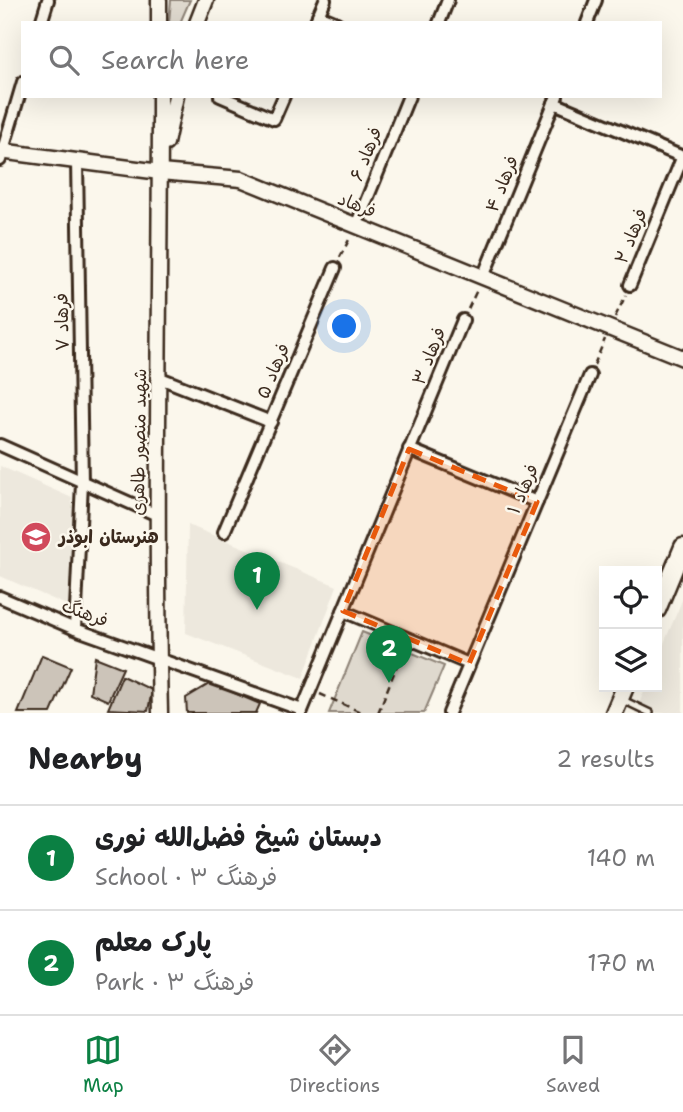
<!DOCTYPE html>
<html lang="en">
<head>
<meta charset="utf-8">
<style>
  :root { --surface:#fff; --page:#f6f6f6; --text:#202124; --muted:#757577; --line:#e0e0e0; --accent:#0b8043 }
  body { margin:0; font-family:"Shantell Sans","Playpen Sans Arabic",sans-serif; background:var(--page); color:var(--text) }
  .controls { position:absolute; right:21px; bottom:21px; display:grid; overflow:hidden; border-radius:0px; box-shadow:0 7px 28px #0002 }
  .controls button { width:63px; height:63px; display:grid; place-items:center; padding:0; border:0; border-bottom:2px solid var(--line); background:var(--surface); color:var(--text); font:35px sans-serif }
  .you { position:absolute; left:345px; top:327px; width:24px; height:24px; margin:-18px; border:5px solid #fff; border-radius:50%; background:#1a73e8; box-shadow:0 0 0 10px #1a73e833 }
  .badge { display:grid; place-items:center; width:46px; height:46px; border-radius:50%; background:var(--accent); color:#fff; font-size:23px; font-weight:700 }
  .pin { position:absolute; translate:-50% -58px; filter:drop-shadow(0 2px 4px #0008) }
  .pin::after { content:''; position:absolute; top:37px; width:24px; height:21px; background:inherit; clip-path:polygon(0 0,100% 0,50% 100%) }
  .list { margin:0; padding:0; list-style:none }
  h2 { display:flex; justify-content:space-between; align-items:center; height:91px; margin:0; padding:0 28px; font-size:30px }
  h2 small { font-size:23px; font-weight:400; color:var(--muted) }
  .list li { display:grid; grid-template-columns:46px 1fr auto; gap:21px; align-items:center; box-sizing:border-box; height:105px; padding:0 28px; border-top:2px solid var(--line) }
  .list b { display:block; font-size:26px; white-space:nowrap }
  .list p { margin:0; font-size:23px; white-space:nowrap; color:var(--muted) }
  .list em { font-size:23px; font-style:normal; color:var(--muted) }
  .icon { flex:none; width:38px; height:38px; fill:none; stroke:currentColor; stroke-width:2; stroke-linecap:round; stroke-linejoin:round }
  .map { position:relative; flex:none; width:683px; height:713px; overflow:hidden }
  .search { position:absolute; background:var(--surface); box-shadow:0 7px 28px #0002; left:21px; right:21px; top:21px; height:77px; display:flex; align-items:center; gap:18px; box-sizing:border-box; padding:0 24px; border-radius:0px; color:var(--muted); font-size:26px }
  .sheet { height:301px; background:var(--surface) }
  nav { display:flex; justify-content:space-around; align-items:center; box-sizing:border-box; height:98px; border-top:2px solid var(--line); background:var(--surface); font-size:19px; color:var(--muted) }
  nav a { display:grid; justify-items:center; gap:4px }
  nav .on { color:var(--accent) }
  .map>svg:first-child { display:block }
  .built { fill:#ede8dd }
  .green { fill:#dfd9ce; stroke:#8d8276; stroke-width:2 }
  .building { fill:#ccc4b9; stroke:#3b2a1e; stroke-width:2 }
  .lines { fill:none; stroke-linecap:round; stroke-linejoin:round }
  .service-casing { stroke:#3b2a1e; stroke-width:10 }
  .minor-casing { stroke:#3b2a1e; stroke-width:16 }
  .tertiary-casing { stroke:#3b2a1e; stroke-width:19 }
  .secondary-casing { stroke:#3b2a1e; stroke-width:21 }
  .path { stroke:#3b2a1e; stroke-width:2.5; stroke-dasharray:7 5; stroke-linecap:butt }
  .service { stroke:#fbf7ec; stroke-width:5 }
  .minor { stroke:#fbf7ec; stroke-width:10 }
  .tertiary { stroke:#fbf7ec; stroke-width:14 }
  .secondary { stroke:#fbf7ec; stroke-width:16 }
  .marked { fill:#e8590c; fill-opacity:0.2; stroke:#e8590c; stroke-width:5; stroke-dasharray:14 9; stroke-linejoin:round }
  .labels { text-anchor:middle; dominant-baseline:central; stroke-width:5; stroke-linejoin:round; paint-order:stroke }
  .street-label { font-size:18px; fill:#3b2a1e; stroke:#fbf7ec }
  .poi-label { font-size:18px; font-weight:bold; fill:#3b2a1e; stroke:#fbf7ec; text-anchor:start }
</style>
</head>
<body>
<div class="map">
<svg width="683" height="713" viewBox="0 0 683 713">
  <rect width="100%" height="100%" fill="#fbf7ec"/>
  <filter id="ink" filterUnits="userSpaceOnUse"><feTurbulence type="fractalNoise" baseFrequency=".0143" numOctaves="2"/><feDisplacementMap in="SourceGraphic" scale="14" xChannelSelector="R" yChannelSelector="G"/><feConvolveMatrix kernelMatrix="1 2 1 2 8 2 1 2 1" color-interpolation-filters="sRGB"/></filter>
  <g filter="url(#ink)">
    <!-- built -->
    <g class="built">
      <path d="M 0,466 L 72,498 L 71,607 L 0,576 Z"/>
      <path d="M 188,525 L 337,586 L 303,678 L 186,633 Z"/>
      <path d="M 683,598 L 683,713 L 635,713 L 646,687 L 657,687 L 657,660 Z"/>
    </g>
    <!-- green -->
    <g class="green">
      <path d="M 171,0 L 190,0 L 180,23 L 169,23 Z"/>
      <path d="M 362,632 L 444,666 L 424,713 L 329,713 Z"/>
    </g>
    <!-- building -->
    <g class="building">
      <path d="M 42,655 L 71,667 L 51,713 L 18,713 Z"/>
      <path d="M 95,657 L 123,668 L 108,701 L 90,693 Z"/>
      <path d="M 122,676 L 152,690 L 148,711 L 108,709 Z"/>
      <path d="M 211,683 L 260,704 L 256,713 L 187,713 L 186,698 Z"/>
    </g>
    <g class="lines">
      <!-- service casing -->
      <g class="service-casing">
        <path id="service" d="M 623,700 L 650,713"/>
      </g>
      <!-- minor casing -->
      <g class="minor-casing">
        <g id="minor">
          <path d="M 318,15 L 337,23"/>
          <path d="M 41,23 L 48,0"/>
          <path d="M 315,23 L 325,0"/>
          <path d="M 439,23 L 448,0"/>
          <path d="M 587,23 L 596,0"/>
          <path d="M 220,96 L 274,119 L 284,96"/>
          <path d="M 554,103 L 683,157"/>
          <path d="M 0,160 L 23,82"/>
          <path d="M 356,226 L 409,96"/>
          <path d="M 483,277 L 557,96"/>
          <path d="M 630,285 L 683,156"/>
          <path d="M 160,378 L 271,422"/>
          <path d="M 0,445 L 157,515"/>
          <path d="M 409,449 L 537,502"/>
          <path d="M 224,532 L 335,268"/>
          <path d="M 0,597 L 75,629 L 302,710"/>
          <path d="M 343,611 L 469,664"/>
          <path d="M 75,629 L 82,483 L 77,161"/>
          <path d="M 301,713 L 463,320"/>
          <path d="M 449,713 L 590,375"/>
        </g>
      </g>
      <!-- tertiary casing -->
      <g class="tertiary-casing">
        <g id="tertiary">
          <path d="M 159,0 L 159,23"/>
          <path d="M 197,23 L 206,0"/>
          <path d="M 160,96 C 160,302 155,507 160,713"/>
          <path d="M 166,143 L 176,96"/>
          <path d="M 0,151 L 160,172 L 241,179 L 683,358"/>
        </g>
      </g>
      <!-- secondary casing -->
      <g class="secondary-casing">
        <g id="secondary">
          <path d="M 657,610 L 683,547"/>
          <path d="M 614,713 L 625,687"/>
        </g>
      </g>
      <!-- path -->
      <g class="path">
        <path d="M 340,257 L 350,238"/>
        <path d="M 468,309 L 477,290"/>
        <path d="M 615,317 L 626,295"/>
        <path d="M 594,365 L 605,339"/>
        <path d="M 320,694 L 363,713"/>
        <path d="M 378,713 L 404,648"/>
      </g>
      <!-- service -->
      <use href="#service" class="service"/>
      <!-- minor -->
      <use href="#minor" class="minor"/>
      <!-- tertiary -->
      <use href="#tertiary" class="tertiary"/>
      <!-- secondary -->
      <use href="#secondary" class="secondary"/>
    </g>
  </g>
  <!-- marked area -->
  <path class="marked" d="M 409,449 L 537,502 L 469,664 L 343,611 Z"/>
  <!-- icons -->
  <defs>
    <g id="school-disc" transform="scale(1.575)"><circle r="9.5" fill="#d1495b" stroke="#fbf7ec"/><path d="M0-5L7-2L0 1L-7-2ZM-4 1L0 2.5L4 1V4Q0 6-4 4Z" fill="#fff"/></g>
  </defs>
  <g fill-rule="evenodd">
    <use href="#school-disc" x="36" y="537"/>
  </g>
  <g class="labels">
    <!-- street labels -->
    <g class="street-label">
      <text transform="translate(366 154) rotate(-68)">فرهاد ۶</text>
      <text transform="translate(502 184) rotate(-68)">فرهاد ۴</text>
      <text transform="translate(357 205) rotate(22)">فرهاد</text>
      <text transform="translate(631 236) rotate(-68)">فرهاد ۲</text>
      <text transform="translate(62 322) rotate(-91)">فرهاد ۷</text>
      <text transform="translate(429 356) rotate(-68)">فرهاد ۳</text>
      <text transform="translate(273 371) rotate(-67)">فرهاد ۵</text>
      <text transform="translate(139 442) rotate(-89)">شهید منصور طاهری</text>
      <text transform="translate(523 489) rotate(-67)">فرهاد ۱</text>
      <text transform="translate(85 613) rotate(21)">فرهنگ</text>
    </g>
    <!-- poi labels -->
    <g class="poi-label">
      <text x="59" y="537">هنرستان ابوذر</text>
    </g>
  </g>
</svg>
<div class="controls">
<button><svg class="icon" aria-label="locate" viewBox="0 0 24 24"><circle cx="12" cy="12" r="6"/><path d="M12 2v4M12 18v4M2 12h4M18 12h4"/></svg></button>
<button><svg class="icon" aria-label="layers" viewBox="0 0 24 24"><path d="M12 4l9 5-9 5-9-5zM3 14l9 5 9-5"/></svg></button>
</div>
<div class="you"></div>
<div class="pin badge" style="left:257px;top:610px">1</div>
<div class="pin badge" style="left:389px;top:683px">2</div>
<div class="search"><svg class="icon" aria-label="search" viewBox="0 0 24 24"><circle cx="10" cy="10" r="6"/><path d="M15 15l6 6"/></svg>Search here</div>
</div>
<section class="sheet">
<h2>Nearby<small>2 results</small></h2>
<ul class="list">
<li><span class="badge">1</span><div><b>دبستان شیخ فضل‌الله نوری</b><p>School · فرهنگ ۳</p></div><em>140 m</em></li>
<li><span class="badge">2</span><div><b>پارک معلم</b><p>Park · فرهنگ ۳</p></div><em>170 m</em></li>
</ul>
</section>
<nav>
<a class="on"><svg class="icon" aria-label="map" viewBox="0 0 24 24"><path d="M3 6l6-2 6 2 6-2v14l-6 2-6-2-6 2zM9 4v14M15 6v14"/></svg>Map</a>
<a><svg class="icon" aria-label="directions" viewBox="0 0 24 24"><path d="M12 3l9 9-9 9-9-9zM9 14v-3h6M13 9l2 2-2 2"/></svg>Directions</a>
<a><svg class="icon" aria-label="saved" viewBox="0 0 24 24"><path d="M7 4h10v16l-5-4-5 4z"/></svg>Saved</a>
</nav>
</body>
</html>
